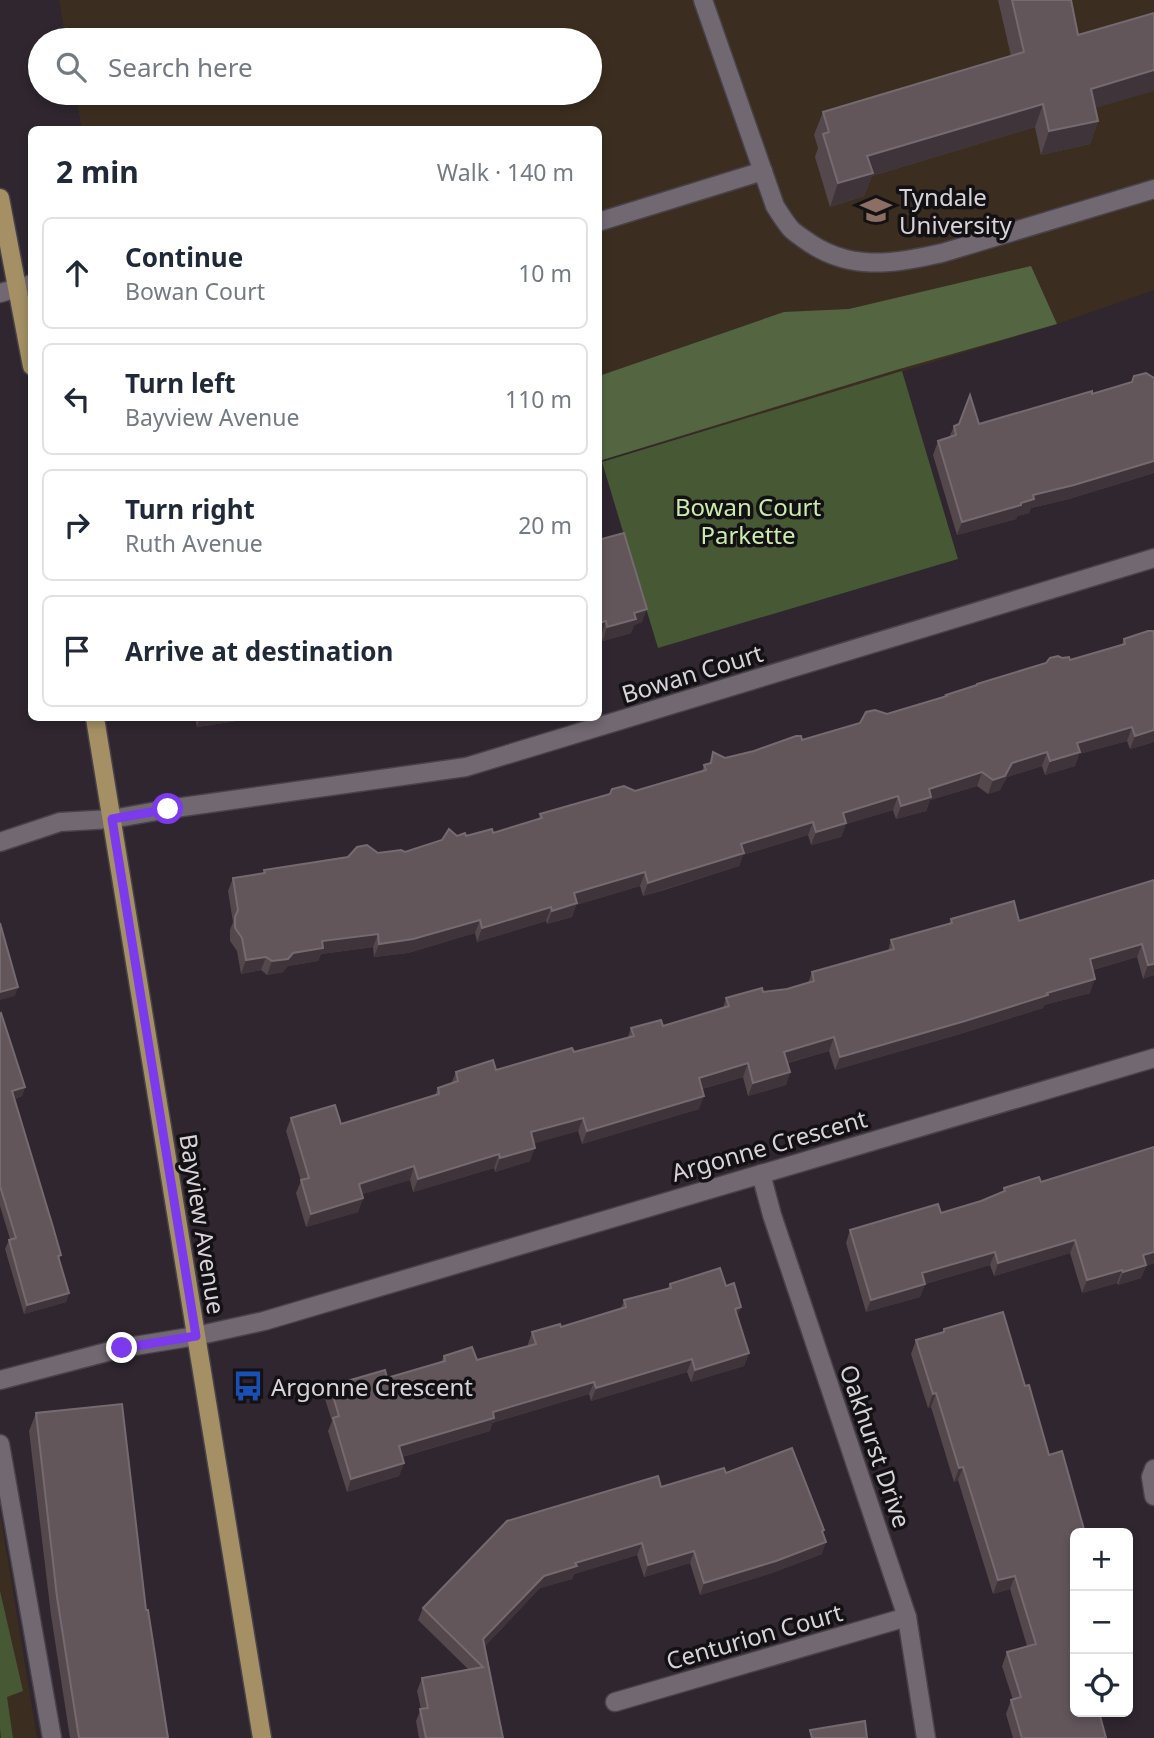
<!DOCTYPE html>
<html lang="en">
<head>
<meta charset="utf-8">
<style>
  :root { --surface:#fff; --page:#f2f2f3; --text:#1f2937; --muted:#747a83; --line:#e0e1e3 }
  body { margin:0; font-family:"Noto Sans",sans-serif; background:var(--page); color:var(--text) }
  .controls { position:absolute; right:21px; bottom:21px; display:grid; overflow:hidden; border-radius:10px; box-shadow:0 4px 10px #0003 }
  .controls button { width:63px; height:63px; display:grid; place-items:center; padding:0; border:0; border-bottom:2px solid var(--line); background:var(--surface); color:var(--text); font:35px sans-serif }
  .stop { position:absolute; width:21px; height:21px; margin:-16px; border:5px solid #7c3aed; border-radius:50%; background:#fff }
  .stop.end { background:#7c3aed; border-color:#fff; box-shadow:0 2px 7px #0008 }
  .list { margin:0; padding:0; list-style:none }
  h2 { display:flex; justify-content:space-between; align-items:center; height:91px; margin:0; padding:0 28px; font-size:30px }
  h2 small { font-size:23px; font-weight:400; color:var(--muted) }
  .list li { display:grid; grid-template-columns:46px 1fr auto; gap:21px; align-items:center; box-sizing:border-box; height:112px; margin:0 14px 14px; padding:0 14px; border:2px solid var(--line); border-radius:10px }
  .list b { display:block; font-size:26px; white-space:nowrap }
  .list p { margin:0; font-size:23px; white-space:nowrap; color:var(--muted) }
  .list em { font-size:23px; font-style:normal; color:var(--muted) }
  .icon { flex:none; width:38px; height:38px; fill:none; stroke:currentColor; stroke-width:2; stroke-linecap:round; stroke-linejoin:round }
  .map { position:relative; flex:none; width:1154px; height:1738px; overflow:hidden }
  .search { position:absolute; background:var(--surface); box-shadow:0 4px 10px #0003; left:28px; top:28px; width:574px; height:77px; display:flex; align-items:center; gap:18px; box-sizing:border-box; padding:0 24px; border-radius:38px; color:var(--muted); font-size:26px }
  .panel { position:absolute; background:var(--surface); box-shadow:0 4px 10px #0003; left:28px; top:126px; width:574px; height:595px; border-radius:10px }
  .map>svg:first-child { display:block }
  .education { fill:#3b2e20 }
  .green { fill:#475834 }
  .forest { fill:#536641 }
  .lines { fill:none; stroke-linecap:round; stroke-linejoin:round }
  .minor-casing { stroke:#494249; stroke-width:21 }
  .major-casing { stroke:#494249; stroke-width:21 }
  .minor { stroke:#726872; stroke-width:18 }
  .major { stroke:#a49064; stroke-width:18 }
  .wall { fill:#54484c }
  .shaded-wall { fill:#3f343a }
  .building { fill:#62565b; stroke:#756a6f; stroke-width:2 }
  .route { stroke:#7c3aed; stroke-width:9 }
  .labels { text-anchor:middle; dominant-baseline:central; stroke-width:7; stroke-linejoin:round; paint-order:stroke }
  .poi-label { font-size:24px; fill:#d8d3d9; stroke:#141115; text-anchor:start }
  .park-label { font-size:24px; fill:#cbecac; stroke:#141115 }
  .street-label { font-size:24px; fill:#d8d3d9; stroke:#141115 }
</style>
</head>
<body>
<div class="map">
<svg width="1154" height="1738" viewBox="0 0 1154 1738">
  <rect width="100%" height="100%" fill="#2f262f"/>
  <!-- education -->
  <g class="education">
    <path d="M 59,0 L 1154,0 L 1154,290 L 1057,324 L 839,391 L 599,461 L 598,130 L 82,129 L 75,93 L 590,93 L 590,40 L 66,40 Z"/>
    <path d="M 0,1513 L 37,1738 L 0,1738 Z"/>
  </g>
  <!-- green -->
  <g class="green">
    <path d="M 902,371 L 958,559 L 658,648 L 602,462 Z"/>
    <path d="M 0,1591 L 23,1691 L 7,1697 L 13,1738 L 1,1738 L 0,1729 Z"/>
  </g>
  <!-- forest -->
  <path class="forest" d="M 1031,266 L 1057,324 L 896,370 L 599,461 L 599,376 L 784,312 L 849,309 Z"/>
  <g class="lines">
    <!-- minor casing -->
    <g class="minor-casing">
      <g id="minor">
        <path d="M 703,0 L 775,206 C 780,214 785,222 791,229 C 795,233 800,236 804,239 C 848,272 892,264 942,253 L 1154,189"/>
        <path d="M 598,222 L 763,171"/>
        <path d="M 0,293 L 32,284"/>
        <path d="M 0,842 L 60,822 L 112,819 L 168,809 L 466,767 L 1154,558"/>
        <path d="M 761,1174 L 772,1215 L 907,1617 L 926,1738"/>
        <path d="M 0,1380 L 122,1348 L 196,1336 L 264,1321 L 1154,1058"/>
        <path d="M 0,1444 L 52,1738"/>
        <path d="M 1154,1469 L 1151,1477 L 1154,1496"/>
        <path d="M 615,1702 L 907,1617"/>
      </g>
    </g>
    <!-- major casing -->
    <g class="major-casing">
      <g id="major">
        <path d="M 0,198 L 32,366"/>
        <path d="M 95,718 L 262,1738"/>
      </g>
    </g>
    <!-- minor -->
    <use href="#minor" class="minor"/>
    <!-- major -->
    <use href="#major" class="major"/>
  </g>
  <!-- wall -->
  <g class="wall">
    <path d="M 998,0 L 1071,0 L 1098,121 L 1090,144 L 1041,155 L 1035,127 L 872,176 L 864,196 L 830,207 L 815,157 L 818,148 L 814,135 L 823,112 L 1011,56 Z"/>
    <path d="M 1154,378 L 1154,473 L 1069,499 L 1031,508 L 1029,513 L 1017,516 L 1016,519 L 957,535 L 933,455 L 938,441 L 949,438 L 954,426 L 979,424 Z"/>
    <path d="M 598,540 L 642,622 L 634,625 L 631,633 L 603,641 L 601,635 L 598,636 Z"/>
    <path d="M 1154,634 L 1154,742 L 1130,749 L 1127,741 L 1079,754 L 1075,766 L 1045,775 L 1042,766 L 1007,777 L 1000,790 L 988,794 L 977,786 L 930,800 L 926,811 L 896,819 L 893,810 L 846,824 L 841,837 L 811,845 L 808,835 L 743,855 L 739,866 L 664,890 L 643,896 L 640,886 L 576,905 L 572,917 L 547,924 L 546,921 L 477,942 L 475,933 L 408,953 L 374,957 L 373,947 L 321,954 L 318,961 L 288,966 L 283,972 L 267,975 L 261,970 L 241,974 L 237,951 L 230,941 L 230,930 L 233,922 L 228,891 L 233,878 L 263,873 L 264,870 L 378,853 L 405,852 L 457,836 L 493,833 L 539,819 L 540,814 L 635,791 L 702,771 L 704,765 L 709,764 L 713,752 L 725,758 L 802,740 L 945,697 L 946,695 L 976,686 L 977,684 L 1062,658 L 1070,660 L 1122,644 L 1124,639 Z"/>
    <path d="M 195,718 L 256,718 L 197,727 Z"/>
    <path d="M 1154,880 L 1154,975 L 1143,979 L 1137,957 L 1093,970 L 1090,993 L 1044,1005 L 1043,1008 L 960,1034 L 835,1070 L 829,1051 L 788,1063 L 790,1072 L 786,1085 L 748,1096 L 743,1077 L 702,1089 L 699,1109 L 582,1144 L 578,1131 L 534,1143 L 530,1161 L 495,1172 L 494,1168 L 413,1192 L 410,1180 L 362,1194 L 363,1198 L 358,1212 L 306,1227 L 296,1193 L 301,1181 L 286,1131 L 291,1118 L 341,1124 L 435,1095 L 438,1088 L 451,1084 L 456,1072 L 496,1070 L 574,1052 L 628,1037 L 631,1028 L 663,1026 L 723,1008 L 726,998 L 763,992 L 787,989 L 808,983 L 812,972 L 888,951 L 891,940 L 949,924 L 951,919 L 1019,921 Z"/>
    <path d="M 0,1014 L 25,1087 L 22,1096 L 14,1099 L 61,1255 L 59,1259 L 69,1293 L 66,1302 L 24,1314 L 5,1249 L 9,1240 L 10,1239 L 0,1206 Z"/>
    <path d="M 1154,1147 L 1154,1263 L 1146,1266 L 1141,1278 L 1118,1285 L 1117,1283 L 1082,1293 L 1070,1253 L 994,1276 L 990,1265 L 925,1284 L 920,1297 L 866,1312 L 846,1243 L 850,1230 L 941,1213 L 981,1201 L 1003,1192 L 1004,1188 L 1041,1182 Z"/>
    <path d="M 670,1284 L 726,1286 L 741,1307 L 737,1316 L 749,1353 L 744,1366 L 691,1382 L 687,1372 L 591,1401 L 589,1394 L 492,1423 L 490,1431 L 402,1457 L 404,1463 L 399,1476 L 347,1492 L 328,1431 L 332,1421 L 325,1399 L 330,1386 L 387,1378 L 441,1362 L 444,1356 L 477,1360 L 528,1346 L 528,1344 L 532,1332 L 561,1327 L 621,1308 L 624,1300 L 668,1288 Z"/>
    <path d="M 944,1329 L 1075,1712 L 1106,1738 L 1013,1738 L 1006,1714 L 1011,1700 L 1013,1700 L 1002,1666 L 1007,1652 L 1027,1646 L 1010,1589 L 993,1594 L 958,1480 L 954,1482 L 931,1407 L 928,1408 L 911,1354 L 916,1340 L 943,1332 Z"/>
    <path d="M 36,1413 L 168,1738 L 70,1738 L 51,1615 L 29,1431 Z"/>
    <path d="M 726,1473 L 823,1532 L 822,1554 L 772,1573 L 700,1595 L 690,1563 L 644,1577 L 637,1555 L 574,1574 L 572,1579 L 540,1588 L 485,1646 L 503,1738 L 419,1738 L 416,1721 L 421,1709 L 417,1691 L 422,1678 L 468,1669 L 418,1620 L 423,1608 L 661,1487 Z"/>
  </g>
  <!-- shaded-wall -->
  <g class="shaded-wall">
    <path d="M 1154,70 L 1154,91 L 1082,112 L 1091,89 Z"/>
    <path d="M 1043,104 L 1035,127 L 872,176 L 864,196 L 830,207 L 838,183 L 867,156 Z"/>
    <path d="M 1098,121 L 1090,144 L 1041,155 L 1049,131 Z"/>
    <path d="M 1154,461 L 1154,473 L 1069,499 L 1031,508 L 1029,513 L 1017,516 L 1016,519 L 957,535 L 962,522 L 1021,503 L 1033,495 Z"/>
    <path d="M 647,609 L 642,622 L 634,625 L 631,633 L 603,641 L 607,627 L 634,613 Z"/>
    <path d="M 606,621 L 601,635 L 598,636 L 598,623 Z"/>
    <path d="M 200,718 L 256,718 L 197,727 Z"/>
    <path d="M 1132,727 L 1127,741 L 1079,754 L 1075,766 L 1045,775 L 1050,761 L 1077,743 Z"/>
    <path d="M 1154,730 L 1154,742 L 1130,749 L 1135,736 Z"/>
    <path d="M 1047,752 L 1042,766 L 1007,777 L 1000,790 L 988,794 L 993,780 L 1012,763 Z"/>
    <path d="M 982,772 L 977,786 L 930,800 L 926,811 L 896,819 L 901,806 L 929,789 Z"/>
    <path d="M 898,796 L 893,810 L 846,824 L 841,837 L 811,845 L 816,832 L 843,813 Z"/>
    <path d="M 813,822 L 808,835 L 743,855 L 739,866 L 643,896 L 648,883 L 741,844 Z"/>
    <path d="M 645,872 L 640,886 L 576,905 L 572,917 L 547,924 L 552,911 L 574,893 Z"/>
    <path d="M 551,907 L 546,921 L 477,942 L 482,928 Z"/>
    <path d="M 480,920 L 475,933 L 408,953 L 374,957 L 379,944 Z"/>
    <path d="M 378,934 L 373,947 L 321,954 L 318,961 L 288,966 L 283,972 L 267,975 L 272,961 L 322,941 Z"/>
    <path d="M 1142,944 L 1137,957 L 1085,972 L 1090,959 Z"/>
    <path d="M 266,957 L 261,970 L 241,974 L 246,960 Z"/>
    <path d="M 1154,964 L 1154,975 L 1143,979 L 1148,965 Z"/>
    <path d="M 1095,979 L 1090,993 L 1044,1005 L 1043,1008 L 960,1034 L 835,1070 L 840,1057 L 1047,993 Z"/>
    <path d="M 18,987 L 15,996 L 0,1000 L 0,992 Z"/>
    <path d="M 834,1037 L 829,1051 L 779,1065 L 784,1052 Z"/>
    <path d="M 748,1063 L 743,1077 L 694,1091 L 699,1078 Z"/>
    <path d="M 790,1072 L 786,1085 L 748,1096 L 753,1083 Z"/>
    <path d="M 25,1087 L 22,1096 L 9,1100 L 12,1091 Z"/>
    <path d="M 704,1096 L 699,1109 L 582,1144 L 587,1131 Z"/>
    <path d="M 583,1118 L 578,1131 L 526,1146 L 531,1132 Z"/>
    <path d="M 535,1148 L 530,1161 L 495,1172 L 500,1158 Z"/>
    <path d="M 499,1154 L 494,1168 L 413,1192 L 418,1179 Z"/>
    <path d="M 414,1166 L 410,1180 L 354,1197 L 359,1184 Z"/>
    <path d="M 363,1198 L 358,1212 L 306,1227 L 311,1214 Z"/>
    <path d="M 1075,1240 L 1070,1253 L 994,1276 L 998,1263 Z"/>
    <path d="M 995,1252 L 990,1265 L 917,1286 L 922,1273 Z"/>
    <path d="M 1154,1252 L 1154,1263 L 1146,1266 L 1141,1278 L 1118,1285 L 1123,1272 L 1143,1255 Z"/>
    <path d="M 1122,1270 L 1117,1283 L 1082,1293 L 1087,1280 Z"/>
    <path d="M 925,1284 L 920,1297 L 866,1312 L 871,1300 Z"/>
    <path d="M 69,1293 L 66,1302 L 24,1314 L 27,1305 Z"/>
    <path d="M 741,1307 L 736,1320 L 735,1309 Z"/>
    <path d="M 749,1353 L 744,1366 L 691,1382 L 695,1370 Z"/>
    <path d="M 692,1359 L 687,1372 L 591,1401 L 596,1388 Z"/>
    <path d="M 594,1382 L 589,1394 L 492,1423 L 490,1431 L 394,1459 L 399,1446 L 493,1412 Z"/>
    <path d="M 936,1393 L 931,1407 L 928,1408 L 933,1394 Z"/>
    <path d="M 404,1463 L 399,1476 L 347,1492 L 351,1479 Z"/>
    <path d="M 963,1467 L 958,1480 L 954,1482 L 959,1468 Z"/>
    <path d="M 826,1542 L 822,1554 L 772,1573 L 700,1595 L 704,1583 Z"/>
    <path d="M 642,1543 L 637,1555 L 574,1574 L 572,1579 L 540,1588 L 479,1652 L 483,1639 L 544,1576 L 575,1563 Z"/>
    <path d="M 694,1551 L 690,1563 L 644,1577 L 648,1565 Z"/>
    <path d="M 1015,1576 L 1010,1589 L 993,1594 L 998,1580 Z"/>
  </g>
  <!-- building -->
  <g class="building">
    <path d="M 1012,0 L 1071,0 L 1078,35 L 1154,13 L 1154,70 L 1091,89 L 1098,121 L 1049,131 L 1043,104 L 867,156 L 873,173 L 838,183 L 823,134 L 829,132 L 823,112 L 1024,52 Z"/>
    <path d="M 1146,373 L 1154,378 L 1154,461 L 1074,485 L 1033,495 L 1034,499 L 1021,503 L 1021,505 L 962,522 L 938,441 L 956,435 L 954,426 L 959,424 L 970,395 L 979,424 L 1092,391 L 1092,394 L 1132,382 L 1134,376 Z"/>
    <path d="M 624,533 L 647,609 L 634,613 L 636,619 L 607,627 L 606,621 L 598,623 L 598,540 Z"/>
    <path d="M 1148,631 L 1153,631 L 1154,634 L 1154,730 L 1135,736 L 1132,727 L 1077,743 L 1080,752 L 1050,761 L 1047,752 L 1012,763 L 1005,776 L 993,780 L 982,772 L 929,789 L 931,797 L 901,806 L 898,796 L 843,813 L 846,823 L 816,832 L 813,822 L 741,844 L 744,853 L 669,876 L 648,883 L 645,872 L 574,893 L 577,903 L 552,911 L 551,907 L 482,928 L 480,920 L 413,939 L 379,944 L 378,934 L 322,941 L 323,948 L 293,953 L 288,959 L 272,961 L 266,957 L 246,960 L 242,938 L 235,928 L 235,917 L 238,910 L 233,878 L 265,873 L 264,870 L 348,857 L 357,847 L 367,845 L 378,853 L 401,850 L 405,852 L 442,840 L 449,829 L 457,836 L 465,833 L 466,836 L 492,829 L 493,833 L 542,818 L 540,814 L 610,794 L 612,789 L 624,786 L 635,791 L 706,770 L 704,765 L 711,763 L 713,752 L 725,758 L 754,751 L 796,736 L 801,736 L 802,740 L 860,723 L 866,712 L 875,710 L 887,714 L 947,696 L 946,695 L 977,685 L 977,684 L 1046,663 L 1050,658 L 1058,656 L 1062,658 L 1069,657 L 1070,660 L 1125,644 L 1124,639 Z"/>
    <path d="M 1154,880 L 1154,964 L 1148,965 L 1142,944 L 1090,959 L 1095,979 L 1047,993 L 1048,995 L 965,1021 L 840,1057 L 834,1037 L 784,1052 L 790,1072 L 753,1083 L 748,1063 L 699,1078 L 704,1096 L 587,1131 L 583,1118 L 531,1132 L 535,1148 L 500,1158 L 499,1154 L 418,1179 L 414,1166 L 359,1184 L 363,1198 L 311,1214 L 301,1180 L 309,1178 L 291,1118 L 335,1105 L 341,1124 L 439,1094 L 438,1088 L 458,1081 L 456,1072 L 493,1060 L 496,1070 L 572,1048 L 574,1052 L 634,1036 L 631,1028 L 661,1020 L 663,1026 L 729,1006 L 726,998 L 762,988 L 763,992 L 787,989 L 814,981 L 812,972 L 894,949 L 891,940 L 952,923 L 951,919 L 1014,901 L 1019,921 Z"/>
    <path d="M 0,923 L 18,987 L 0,992 Z"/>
    <path d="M 1,1013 L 25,1087 L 12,1091 L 53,1227 L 61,1255 L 58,1256 L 69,1293 L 27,1305 L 9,1240 L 16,1238 L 0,1186 L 0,1014 Z"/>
    <path d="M 1154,1147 L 1154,1252 L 1143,1255 L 1146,1265 L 1123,1272 L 1122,1270 L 1087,1280 L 1075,1240 L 998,1263 L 995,1252 L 922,1273 L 925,1284 L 871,1300 L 850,1230 L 938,1204 L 941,1213 L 981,1201 L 1005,1191 L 1004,1188 L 1039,1177 L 1041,1182 Z"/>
    <path d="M 720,1268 L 726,1286 L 734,1283 L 741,1307 L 735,1309 L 749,1353 L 695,1370 L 692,1359 L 596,1388 L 594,1382 L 493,1412 L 494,1418 L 399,1446 L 404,1463 L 351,1479 L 333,1418 L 339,1416 L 330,1386 L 385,1370 L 387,1378 L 445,1361 L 444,1356 L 472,1347 L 477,1360 L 536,1344 L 532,1332 L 560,1324 L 561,1327 L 626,1307 L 624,1300 L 671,1288 L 670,1284 Z"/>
    <path d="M 1003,1312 L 1025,1386 L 1029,1385 L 1049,1455 L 1062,1451 L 1085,1533 L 1075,1533 L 1075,1712 L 1099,1712 L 1106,1738 L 1022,1738 L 1011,1700 L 1021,1697 L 1007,1652 L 1036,1644 L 1015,1576 L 998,1580 L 963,1467 L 959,1468 L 936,1393 L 933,1394 L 916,1340 L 944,1332 L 944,1329 Z"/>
    <path d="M 122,1404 L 146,1610 L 148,1610 L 168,1738 L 79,1738 L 57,1597 L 36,1413 Z"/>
    <path d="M 792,1448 L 824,1530 L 822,1531 L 826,1542 L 776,1561 L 704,1583 L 694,1551 L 648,1565 L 642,1543 L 575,1563 L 577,1566 L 544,1576 L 483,1639 L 503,1738 L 426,1738 L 420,1709 L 428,1708 L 422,1678 L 483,1667 L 423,1608 L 507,1521 L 658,1476 L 661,1487 L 724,1468 L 726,1473 Z"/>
    <path d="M 865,1721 L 867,1738 L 812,1738 L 810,1730 Z"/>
  </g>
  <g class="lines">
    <!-- route -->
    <path class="route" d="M 122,1348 L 196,1336 L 112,819 L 168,809"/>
  </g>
  <!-- icons -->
  <defs>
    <g id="university-bare" transform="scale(2.415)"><path d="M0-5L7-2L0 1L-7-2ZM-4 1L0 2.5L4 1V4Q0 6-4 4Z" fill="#8d6e63" stroke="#141115" stroke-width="2.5" paint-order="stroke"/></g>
    <g id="bus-bare" transform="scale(2.415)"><path d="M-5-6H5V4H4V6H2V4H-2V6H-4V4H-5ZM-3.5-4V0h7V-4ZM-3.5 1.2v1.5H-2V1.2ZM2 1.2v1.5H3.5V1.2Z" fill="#1a4fb4" stroke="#141115" stroke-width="2.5" paint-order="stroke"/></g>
  </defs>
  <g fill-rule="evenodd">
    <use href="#university-bare" x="876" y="210"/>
    <use href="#bus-bare" x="248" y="1386"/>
  </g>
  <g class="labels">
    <!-- poi labels -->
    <g class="poi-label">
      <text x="899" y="196">Tyndale<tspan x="899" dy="28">University</tspan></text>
      <text x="271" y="1386">Argonne Crescent</text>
    </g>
    <!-- park labels -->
    <g class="park-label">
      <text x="748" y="506">Bowan Court<tspan x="748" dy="28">Parkette</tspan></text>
    </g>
    <!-- street labels -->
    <g class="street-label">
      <text transform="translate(692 673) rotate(-17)">Bowan Court</text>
      <text transform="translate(769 1145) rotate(-16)">Argonne Crescent</text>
      <text transform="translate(203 1224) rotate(81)">Bayview Avenue</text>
      <text transform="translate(876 1446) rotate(71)">Oakhurst Drive</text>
      <text transform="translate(754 1636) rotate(-16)">Centurion Court</text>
    </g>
  </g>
</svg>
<div class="controls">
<button>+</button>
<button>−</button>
<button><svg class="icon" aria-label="locate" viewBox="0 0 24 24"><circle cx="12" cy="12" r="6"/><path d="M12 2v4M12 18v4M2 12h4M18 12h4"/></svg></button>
</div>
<div class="stop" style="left:168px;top:809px"></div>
<div class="stop end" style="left:122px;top:1348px"></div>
<div class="search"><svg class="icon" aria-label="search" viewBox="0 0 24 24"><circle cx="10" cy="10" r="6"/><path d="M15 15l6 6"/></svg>Search here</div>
<section class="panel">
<h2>2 min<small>Walk · 140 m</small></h2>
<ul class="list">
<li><svg class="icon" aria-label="ahead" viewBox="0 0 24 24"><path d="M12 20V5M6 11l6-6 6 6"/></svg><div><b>Continue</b><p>Bowan Court</p></div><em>10 m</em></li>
<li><svg class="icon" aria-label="left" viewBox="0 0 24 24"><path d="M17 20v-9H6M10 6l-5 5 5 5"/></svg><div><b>Turn left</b><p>Bayview Avenue</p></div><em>110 m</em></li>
<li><svg class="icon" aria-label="right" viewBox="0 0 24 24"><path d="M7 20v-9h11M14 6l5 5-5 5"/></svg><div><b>Turn right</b><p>Ruth Avenue</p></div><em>20 m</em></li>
<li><svg class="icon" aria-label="arrive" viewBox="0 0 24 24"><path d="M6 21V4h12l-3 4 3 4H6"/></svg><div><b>Arrive at destination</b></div></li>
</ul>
</section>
</div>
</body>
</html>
